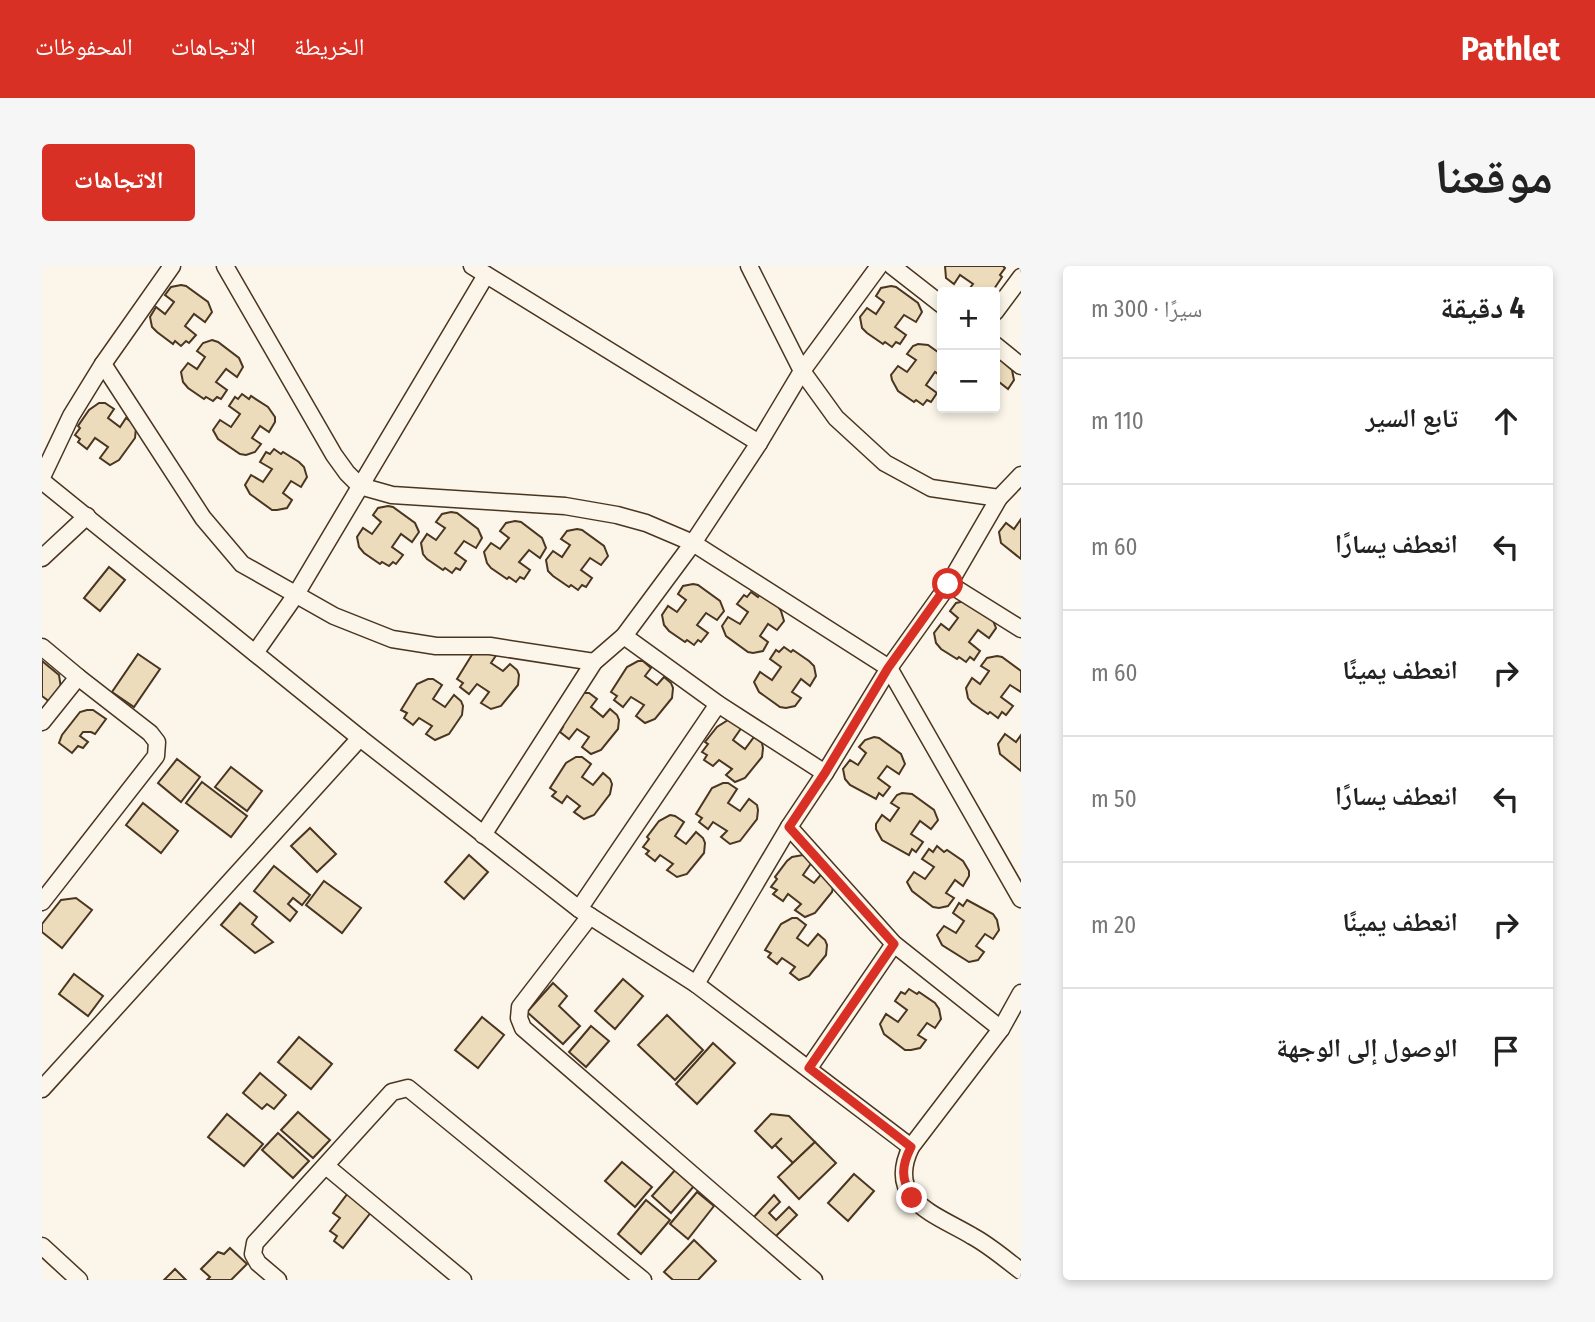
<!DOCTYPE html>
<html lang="ar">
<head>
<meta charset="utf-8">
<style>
  :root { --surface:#fff; --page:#f6f6f6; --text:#222; --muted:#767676; --line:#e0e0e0; --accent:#d93025 }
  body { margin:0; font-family:"Fira Sans Condensed","Noto Naskh Arabic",sans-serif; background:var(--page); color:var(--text); direction:rtl }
  .controls { position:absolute; right:21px; top:21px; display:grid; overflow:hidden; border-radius:7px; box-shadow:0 4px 10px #0003 }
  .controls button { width:63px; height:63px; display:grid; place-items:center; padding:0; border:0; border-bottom:2px solid var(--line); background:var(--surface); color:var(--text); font:35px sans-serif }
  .stop { position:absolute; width:21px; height:21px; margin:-16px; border:5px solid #d93025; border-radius:50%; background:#fff }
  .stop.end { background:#d93025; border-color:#fff; box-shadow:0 2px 7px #0008 }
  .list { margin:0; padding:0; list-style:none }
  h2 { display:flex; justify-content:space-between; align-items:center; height:91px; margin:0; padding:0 28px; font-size:30px }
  h2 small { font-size:23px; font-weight:400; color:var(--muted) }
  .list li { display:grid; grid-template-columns:46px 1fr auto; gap:21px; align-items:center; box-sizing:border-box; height:126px; padding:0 28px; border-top:2px solid var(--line) }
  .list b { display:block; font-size:26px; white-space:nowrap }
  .list em { font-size:23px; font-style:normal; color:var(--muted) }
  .icon { flex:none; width:38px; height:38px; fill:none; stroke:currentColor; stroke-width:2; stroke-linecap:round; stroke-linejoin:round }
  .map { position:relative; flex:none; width:979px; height:1014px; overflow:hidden; direction:ltr; border-radius:7px }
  header { display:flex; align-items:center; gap:42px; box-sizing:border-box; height:98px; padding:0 35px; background:var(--accent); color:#fff }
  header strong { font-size:33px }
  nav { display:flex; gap:38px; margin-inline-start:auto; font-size:24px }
  .intro { display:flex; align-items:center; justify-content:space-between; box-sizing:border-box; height:168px; padding:0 42px }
  h1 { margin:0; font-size:49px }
  .button { padding:18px 32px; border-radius:7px; background:var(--accent); color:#fff; font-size:24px; font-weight:700 }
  main { display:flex; gap:42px; padding:0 42px }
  aside { flex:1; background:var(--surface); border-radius:7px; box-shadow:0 4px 10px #0003 }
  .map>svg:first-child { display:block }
  .building { fill:#ecdcbc; stroke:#4a3520; stroke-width:2 }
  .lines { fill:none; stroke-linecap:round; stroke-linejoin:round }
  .minor-casing { stroke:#4a3520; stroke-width:19 }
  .minor { stroke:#fbf6e9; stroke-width:16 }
  .route { stroke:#d93025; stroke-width:9 }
</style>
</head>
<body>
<header>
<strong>Pathlet</strong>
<nav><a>الخريطة</a><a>الاتجاهات</a><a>المحفوظات</a></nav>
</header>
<div class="intro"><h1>موقعنا</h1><a class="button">الاتجاهات</a></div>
<main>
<aside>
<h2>4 دقيقة<small>سيرًا · 300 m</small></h2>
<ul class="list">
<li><svg class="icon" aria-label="ahead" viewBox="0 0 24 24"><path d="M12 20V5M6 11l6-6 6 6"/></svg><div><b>تابع السير</b></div><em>110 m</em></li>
<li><svg class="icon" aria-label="left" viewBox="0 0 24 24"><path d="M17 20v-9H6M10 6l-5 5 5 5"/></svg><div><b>انعطف يسارًا</b></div><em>60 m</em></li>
<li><svg class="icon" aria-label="right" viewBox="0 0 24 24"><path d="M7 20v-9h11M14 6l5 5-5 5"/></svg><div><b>انعطف يمينًا</b></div><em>60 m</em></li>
<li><svg class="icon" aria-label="left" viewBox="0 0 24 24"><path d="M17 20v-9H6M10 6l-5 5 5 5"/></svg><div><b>انعطف يسارًا</b></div><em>50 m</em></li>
<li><svg class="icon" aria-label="right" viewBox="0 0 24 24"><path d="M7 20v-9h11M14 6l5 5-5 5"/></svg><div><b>انعطف يمينًا</b></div><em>20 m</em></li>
<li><svg class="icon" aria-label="arrive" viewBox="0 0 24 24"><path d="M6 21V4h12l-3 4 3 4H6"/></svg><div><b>الوصول إلى الوجهة</b></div></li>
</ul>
</aside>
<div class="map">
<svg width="979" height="1014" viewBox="0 0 979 1014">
  <rect width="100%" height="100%" fill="#fbf6e9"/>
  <!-- building -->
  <g class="building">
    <path d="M 903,0 L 961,0 L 963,2 L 958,9 L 960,11 L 950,26 L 925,26 L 931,18 L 918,9 L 912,18 L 904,12 Z"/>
    <path d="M 139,19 L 144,20 L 166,36 L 170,46 L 163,56 L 152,48 L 143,60 L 154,69 L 147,77 L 144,75 L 139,80 L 133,75 L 131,78 L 115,66 L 110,61 L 108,51 L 114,41 L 123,48 L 132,36 L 123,29 L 129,21 Z"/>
    <path d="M 849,20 L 854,21 L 876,37 L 880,46 L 874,56 L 862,49 L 853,61 L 864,69 L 858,78 L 854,76 L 850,81 L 843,76 L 841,78 L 825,67 L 820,62 L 818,51 L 825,42 L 834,48 L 842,36 L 834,30 L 839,22 Z"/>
    <path d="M 170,74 L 176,76 L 197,92 L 201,101 L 195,111 L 184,103 L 174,116 L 185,124 L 179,133 L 175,131 L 171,135 L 164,131 L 162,133 L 146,122 L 141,116 L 139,106 L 146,97 L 155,103 L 163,91 L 155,85 L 161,77 Z"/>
    <path d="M 876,78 L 886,79 L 900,89 L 900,111 L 893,106 L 884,119 L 895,127 L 889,136 L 885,134 L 881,139 L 874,134 L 872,136 L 856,125 L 850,114 L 849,109 L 856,100 L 865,106 L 874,94 L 865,88 L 871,80 Z"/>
    <path d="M 953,88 L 970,104 L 972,114 L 966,123 L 957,116 L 953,122 Z"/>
    <path d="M 200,128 L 207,133 L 209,130 L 226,141 L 233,151 L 233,156 L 227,166 L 218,160 L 210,172 L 219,178 L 213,186 L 204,189 L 198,188 L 176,173 L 171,164 L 178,154 L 189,161 L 198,148 L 187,140 L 193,131 L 196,133 Z"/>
    <path d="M 57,137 L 63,137 L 72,143 L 66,152 L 78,161 L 84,152 L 92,158 L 94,162 L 93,172 L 77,194 L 68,199 L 58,192 L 66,181 L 53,172 L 45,183 L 36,176 L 38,173 L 33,169 L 38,162 L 36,160 L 47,144 Z"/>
    <path d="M 232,183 L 239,188 L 241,186 L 257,196 L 262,201 L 265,211 L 259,221 L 249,215 L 241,227 L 250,234 L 245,242 L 235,244 L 230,244 L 208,228 L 203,219 L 209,209 L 221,216 L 230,203 L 218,196 L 224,186 L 228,188 Z"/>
    <path d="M 346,240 L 351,241 L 373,257 L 377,266 L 370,276 L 359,268 L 350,281 L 361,289 L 354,298 L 351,296 L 347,300 L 340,296 L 338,298 L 322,287 L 317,281 L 315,271 L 321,262 L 330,268 L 339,256 L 331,249 L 336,242 Z"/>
    <path d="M 409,246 L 415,247 L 436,263 L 440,272 L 434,282 L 422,275 L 413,287 L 424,295 L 418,304 L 414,302 L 410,307 L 403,302 L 401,304 L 385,293 L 381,288 L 379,277 L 385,268 L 394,274 L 403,262 L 394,256 L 400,248 Z"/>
    <path d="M 979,253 L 979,293 L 959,277 L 957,266 L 964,257 L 972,263 Z"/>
    <path d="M 473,255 L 479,256 L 500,272 L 504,282 L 498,292 L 487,284 L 477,296 L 488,304 L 482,313 L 478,311 L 474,316 L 467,311 L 465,313 L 449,302 L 445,297 L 442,286 L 449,277 L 458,283 L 467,272 L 458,265 L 464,257 Z"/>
    <path d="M 535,263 L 540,264 L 562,280 L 566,290 L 559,299 L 548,292 L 539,304 L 550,312 L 544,321 L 540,319 L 536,324 L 529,319 L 527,321 L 511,310 L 506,305 L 504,294 L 511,285 L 520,291 L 528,279 L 519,273 L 525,265 Z"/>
    <path d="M 67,301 L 83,314 L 58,345 L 42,332 Z"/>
    <path d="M 651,318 L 656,319 L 678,335 L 682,345 L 675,354 L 664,347 L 655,359 L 666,367 L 659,376 L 656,374 L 652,379 L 645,374 L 643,376 L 627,365 L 622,359 L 620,349 L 626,340 L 635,346 L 644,334 L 636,328 L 641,320 Z"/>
    <path d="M 709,326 L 716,331 L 718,328 L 735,339 L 739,345 L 742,355 L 735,364 L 726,358 L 718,370 L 726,376 L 721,385 L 711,387 L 706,386 L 684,370 L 680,360 L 686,351 L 698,358 L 706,346 L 695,338 L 702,329 L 705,331 Z"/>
    <path d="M 923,335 L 950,352 L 954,362 L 947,372 L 936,364 L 927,376 L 938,385 L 932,394 L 928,391 L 924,396 L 917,391 L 915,393 L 899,383 L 894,377 L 892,367 L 899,358 L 907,364 L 916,352 L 908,345 L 914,337 Z"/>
    <path d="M 742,381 L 749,386 L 751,384 L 767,395 L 772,400 L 774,410 L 768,420 L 759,413 L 750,426 L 759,432 L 753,440 L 744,442 L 738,441 L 717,426 L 712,416 L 718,406 L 730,414 L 739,401 L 728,393 L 734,384 L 737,386 Z"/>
    <path d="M 447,382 L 455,388 L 449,397 L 461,405 L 468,398 L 475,404 L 477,409 L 476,419 L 459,440 L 449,443 L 439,437 L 447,426 L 435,418 L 427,428 L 418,421 L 421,417 L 415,413 L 431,387 Z"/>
    <path d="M 96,388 L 118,403 L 92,441 L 70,426 Z"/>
    <path d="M 955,390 L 960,391 L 979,405 L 979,426 L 968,419 L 959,431 L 971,440 L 964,449 L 960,446 L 956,452 L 948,446 L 946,448 L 930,437 L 926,432 L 924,422 L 930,412 L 938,418 L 947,405 L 939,400 L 945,392 Z"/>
    <path d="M 0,395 L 17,409 L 19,422 L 8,436 L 0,430 Z"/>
    <path d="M 596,395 L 601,395 L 609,402 L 603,410 L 615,419 L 622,411 L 629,417 L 631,422 L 630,432 L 613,453 L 603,457 L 594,450 L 602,439 L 589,431 L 581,441 L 572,434 L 575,430 L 569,426 L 585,401 Z"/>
    <path d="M 386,413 L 391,413 L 400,419 L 391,433 L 403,441 L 412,429 L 419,435 L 421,440 L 420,449 L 407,468 L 393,474 L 384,468 L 390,460 L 377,452 L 371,459 L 362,452 L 365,447 L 359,444 L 375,418 Z"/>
    <path d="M 542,427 L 547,427 L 555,433 L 549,441 L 561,451 L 568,443 L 575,449 L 577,454 L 576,463 L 559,484 L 549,488 L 540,481 L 547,471 L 535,463 L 527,473 L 518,466 L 521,461 L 515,458 L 537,428 Z"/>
    <path d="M 45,444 L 51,444 L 64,453 L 53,468 L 49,466 L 41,466 L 38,470 L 46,476 L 41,482 L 36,480 L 30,487 L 17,477 L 20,469 L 38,446 Z"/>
    <path d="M 686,454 L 691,454 L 700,461 L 691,474 L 703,483 L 712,471 L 720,477 L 721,482 L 720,491 L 703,512 L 693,516 L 684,509 L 690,503 L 677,494 L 671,500 L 662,494 L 665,489 L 660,486 L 666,478 L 663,476 L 675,461 Z"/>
    <path d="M 963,468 L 974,476 L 979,469 L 979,505 L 958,488 L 956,478 Z"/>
    <path d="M 832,471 L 837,472 L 859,488 L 863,498 L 857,508 L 845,500 L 836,512 L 848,521 L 841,530 L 837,527 L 834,533 L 808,519 L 803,513 L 801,503 L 808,494 L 816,499 L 824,487 L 817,481 L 823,474 Z"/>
    <path d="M 534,491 L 540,491 L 549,498 L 540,511 L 551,519 L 561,507 L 568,513 L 570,518 L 568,528 L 552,549 L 542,553 L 532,546 L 538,540 L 525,530 L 520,537 L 510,530 L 514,526 L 508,522 L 524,497 Z"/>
    <path d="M 135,493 L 158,511 L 139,536 L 116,517 Z"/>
    <path d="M 189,501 L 220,525 L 205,545 L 173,521 Z"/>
    <path d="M 160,516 L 205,550 L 189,571 L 144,537 Z"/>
    <path d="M 681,517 L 686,517 L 695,523 L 686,537 L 698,545 L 707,533 L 715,539 L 716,544 L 715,553 L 698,575 L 688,578 L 679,571 L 685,565 L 671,556 L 666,563 L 657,556 L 660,552 L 654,548 L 670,522 Z"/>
    <path d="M 860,527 L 870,528 L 892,544 L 896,554 L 889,563 L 878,555 L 869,568 L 881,576 L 874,586 L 870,583 L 867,589 L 840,574 L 834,563 L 834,558 L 840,549 L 848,555 L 857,542 L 849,537 L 855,529 Z"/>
    <path d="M 101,537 L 136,565 L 119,587 L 84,559 Z"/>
    <path d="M 628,549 L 633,550 L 642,556 L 633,570 L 644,578 L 654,566 L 661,572 L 663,577 L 662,587 L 645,608 L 635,611 L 625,604 L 631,598 L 618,589 L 613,595 L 604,588 L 607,585 L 601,581 L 607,573 L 605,571 L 617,555 Z"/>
    <path d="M 268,562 L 294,588 L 275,606 L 249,580 Z"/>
    <path d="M 895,580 L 902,586 L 905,584 L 921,595 L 927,605 L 927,610 L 921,620 L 913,614 L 904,627 L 912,632 L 906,640 L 897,642 L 891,641 L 870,625 L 865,616 L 872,606 L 883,613 L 892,601 L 880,593 L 887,583 L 891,586 Z"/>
    <path d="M 427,589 L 446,606 L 422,633 L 403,616 Z"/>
    <path d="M 761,589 L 770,596 L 761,609 L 772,617 L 782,605 L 791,621 L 790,626 L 773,647 L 763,651 L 753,644 L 759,638 L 746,628 L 741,635 L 731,628 L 735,624 L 729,621 L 735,613 L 733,611 L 745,595 L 750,591 Z"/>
    <path d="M 232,600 L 268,629 L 260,639 L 251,632 L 246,638 L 255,646 L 248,655 L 212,625 Z"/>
    <path d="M 282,615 L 319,642 L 300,667 L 264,639 Z"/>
    <path d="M 34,632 L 50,644 L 20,682 L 0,666 L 0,658 L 19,634 Z"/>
    <path d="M 925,634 L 951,648 L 955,654 L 957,664 L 951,673 L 943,668 L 934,680 L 942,686 L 936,694 L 927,696 L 900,679 L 895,669 L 902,660 L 914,667 L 922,655 L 911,647 L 917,637 L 921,640 Z"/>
    <path d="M 198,637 L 215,651 L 210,658 L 231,676 L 213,687 L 179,659 Z"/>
    <path d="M 750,652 L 755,652 L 764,659 L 755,672 L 766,680 L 776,668 L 783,674 L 785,679 L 784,689 L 767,710 L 757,714 L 748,707 L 753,701 L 740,692 L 735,698 L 726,691 L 729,687 L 723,684 L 739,658 Z"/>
    <path d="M 32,708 L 61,730 L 46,750 L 17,728 Z"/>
    <path d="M 581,713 L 601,730 L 573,763 L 553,745 Z"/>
    <path d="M 511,717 L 525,730 L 517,740 L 538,760 L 521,778 L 485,746 Z"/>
    <path d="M 867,723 L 875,728 L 877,726 L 893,737 L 897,743 L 899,753 L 893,762 L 885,757 L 876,769 L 884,774 L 878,782 L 869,784 L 863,784 L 842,768 L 838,758 L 844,748 L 856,756 L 865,744 L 853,735 L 859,726 L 863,728 Z"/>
    <path d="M 625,749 L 661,784 L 633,814 L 596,779 Z"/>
    <path d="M 440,751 L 462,769 L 436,802 L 413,784 Z"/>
    <path d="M 549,760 L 567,775 L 544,801 L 527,786 Z"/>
    <path d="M 257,771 L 290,798 L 269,823 L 236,796 Z"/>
    <path d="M 671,777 L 693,797 L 655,838 L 634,818 Z"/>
    <path d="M 218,807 L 244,829 L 232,843 L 225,838 L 220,843 L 201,827 Z"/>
    <path d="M 256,846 L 288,874 L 271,892 L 239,864 Z"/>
    <path d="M 185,848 L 221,878 L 202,900 L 166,871 Z"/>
    <path d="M 729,848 L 747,850 L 773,876 L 751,897 L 733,879 L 740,872 L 730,882 L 713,865 Z"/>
    <path d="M 236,867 L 267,895 L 251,912 L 220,884 Z"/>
    <path d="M 773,876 L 794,897 L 757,933 L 736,911 Z"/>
    <path d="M 580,896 L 610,921 L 593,941 L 563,915 Z"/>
    <path d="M 634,903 L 652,920 L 629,947 L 610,930 Z"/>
    <path d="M 812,908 L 832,925 L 806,955 L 786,937 Z"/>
    <path d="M 655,926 L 672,940 L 646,973 L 628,958 Z"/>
    <path d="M 306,927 L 330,945 L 301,982 L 292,975 L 295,970 L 288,965 L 298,952 L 291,947 Z"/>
    <path d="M 732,929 L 738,936 L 727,947 L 734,954 L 747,941 L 755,949 L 732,972 L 711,952 Z"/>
    <path d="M 604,934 L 628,954 L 599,988 L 576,968 Z"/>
    <path d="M 652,974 L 674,995 L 656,1014 L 631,1014 L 622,1006 Z"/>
    <path d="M 188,982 L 205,998 L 189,1014 L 165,1014 L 168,1011 L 159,1003 L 176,986 L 182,988 Z"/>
    <path d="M 133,1003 L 144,1014 L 122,1014 Z"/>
  </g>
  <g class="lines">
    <!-- minor casing -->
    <g class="minor-casing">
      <g id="minor">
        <path d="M 183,0 L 292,189 L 305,207 L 318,220 L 350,229 L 523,240 L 575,249 L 604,257 L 651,277 L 847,402 L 979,633"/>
        <path d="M 430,0 L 717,177 L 760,105 L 837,0"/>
        <path d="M 707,0 L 760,105 L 794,152 L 843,197 L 889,222 L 957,232"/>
        <path d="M 850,0 L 900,39"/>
        <path d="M 953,46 L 979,11"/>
        <path d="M 953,79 L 979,100"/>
        <path d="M 61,98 L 161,252 L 200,298 L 292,350 L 350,373 L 394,380 L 448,380 L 552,396"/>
        <path d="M 0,211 L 29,150 L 61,98 L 130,0"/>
        <path d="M 0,215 L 318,472 L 537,643 L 654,718 L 869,881"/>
        <path d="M 0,292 L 45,250"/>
        <path d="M 907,318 L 979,363"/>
        <path d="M 582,370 L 676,438 L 783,507"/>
        <path d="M 0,381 L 36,411 L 0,456"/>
        <path d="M 213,387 L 253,330 L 444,9"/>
        <path d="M 747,561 L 852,678 L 959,763"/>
        <path d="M 441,569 L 552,396 L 582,370 L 651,277 L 717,177"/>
        <path d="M 0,636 L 114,490 L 115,476 L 108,467 L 36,411"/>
        <path d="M 537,643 L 676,438"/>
        <path d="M 548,650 L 478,741 L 477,752 L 481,762 L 772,1014"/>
        <path d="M 654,718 L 747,561 L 783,507 L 847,402 L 907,318 L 957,232 L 979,209"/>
        <path d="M 979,727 L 959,763 L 869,881 C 843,934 893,948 930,970 C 947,979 963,993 979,1005"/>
        <path d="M 767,802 L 852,678"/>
        <path d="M 0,823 L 318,472"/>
        <path d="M 284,900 L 421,1014"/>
        <path d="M 0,980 L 37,1014"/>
        <path d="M 236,1014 L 216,997 L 211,988 L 213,977 L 350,826 L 366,822 L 601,1014"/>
      </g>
    </g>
    <!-- minor -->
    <use href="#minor" class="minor"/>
  </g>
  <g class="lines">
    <!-- route -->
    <path class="route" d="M 870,932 C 859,912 859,901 869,881 L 767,802 L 852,678 L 747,561 L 783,507 L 846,402 L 906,318"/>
  </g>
</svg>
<div class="controls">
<button>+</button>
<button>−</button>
</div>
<div class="stop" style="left:906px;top:318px"></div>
<div class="stop end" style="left:870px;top:932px"></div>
</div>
</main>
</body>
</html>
